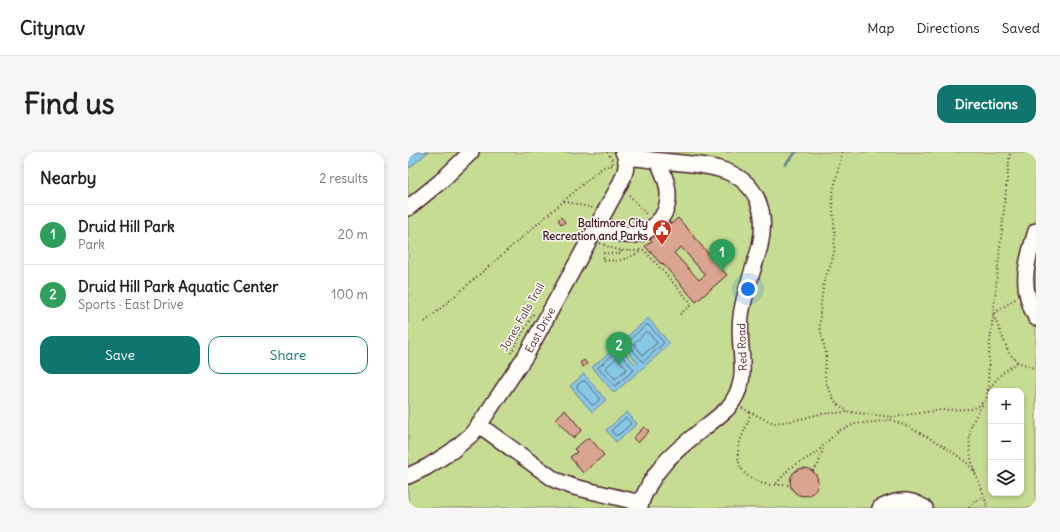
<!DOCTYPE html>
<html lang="en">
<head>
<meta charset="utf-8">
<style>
  :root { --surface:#fff; --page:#f6f6f6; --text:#202124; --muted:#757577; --line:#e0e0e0; --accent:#0f766e }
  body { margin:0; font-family:Delius,sans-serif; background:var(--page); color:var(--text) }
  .controls { position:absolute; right:12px; bottom:12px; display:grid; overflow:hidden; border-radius:8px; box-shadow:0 2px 6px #0003 }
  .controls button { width:36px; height:36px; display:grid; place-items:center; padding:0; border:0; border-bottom:1px solid var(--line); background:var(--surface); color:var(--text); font:20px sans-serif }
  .you { position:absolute; left:340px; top:137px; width:14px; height:14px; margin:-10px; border:3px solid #fff; border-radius:50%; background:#1a73e8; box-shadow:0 0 0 6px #1a73e833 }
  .badge { display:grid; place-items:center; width:26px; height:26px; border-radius:50%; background:var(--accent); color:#fff; font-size:13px; font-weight:700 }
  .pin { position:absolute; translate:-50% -33px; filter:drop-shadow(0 1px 2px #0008) }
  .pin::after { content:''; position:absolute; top:21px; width:14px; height:12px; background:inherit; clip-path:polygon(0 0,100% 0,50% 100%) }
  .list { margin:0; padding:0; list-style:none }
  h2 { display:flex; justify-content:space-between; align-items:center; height:52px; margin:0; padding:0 16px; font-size:17px }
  h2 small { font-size:13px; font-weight:400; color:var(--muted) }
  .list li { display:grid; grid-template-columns:26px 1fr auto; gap:12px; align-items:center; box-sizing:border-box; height:60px; padding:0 16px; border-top:1px solid var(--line) }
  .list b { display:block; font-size:15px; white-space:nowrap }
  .list p { margin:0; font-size:13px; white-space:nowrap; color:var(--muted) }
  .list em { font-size:13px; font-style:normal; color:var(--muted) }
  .actions { display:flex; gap:8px; padding:12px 16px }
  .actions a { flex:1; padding:9px 0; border:1px solid var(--accent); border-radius:12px; text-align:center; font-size:14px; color:var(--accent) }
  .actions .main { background:var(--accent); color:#fff }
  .icon { flex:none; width:22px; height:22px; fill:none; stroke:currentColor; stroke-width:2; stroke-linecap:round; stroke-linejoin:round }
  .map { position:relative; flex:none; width:628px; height:356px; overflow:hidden; border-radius:12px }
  header { display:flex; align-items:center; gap:24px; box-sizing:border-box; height:56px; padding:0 20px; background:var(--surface); border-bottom:1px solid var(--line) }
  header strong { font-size:19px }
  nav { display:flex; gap:22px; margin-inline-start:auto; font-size:14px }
  .intro { display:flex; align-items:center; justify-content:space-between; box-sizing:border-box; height:96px; padding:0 24px }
  h1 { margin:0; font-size:28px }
  .button { padding:10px 18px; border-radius:12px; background:var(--accent); color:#fff; font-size:14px; font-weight:700 }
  main { display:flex; gap:24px; padding:0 24px }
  aside { flex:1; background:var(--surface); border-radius:12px; box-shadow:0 2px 6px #0003 }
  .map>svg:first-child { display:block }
  .green { fill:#c6dc92; stroke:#887e5e; fill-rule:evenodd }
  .water { fill:#86c8e7; stroke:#6e849c }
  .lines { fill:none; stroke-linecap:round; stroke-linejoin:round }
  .shore { stroke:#626376; stroke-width:1 }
  .stream { stroke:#6e849c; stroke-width:3 }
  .building { fill:#daa590; stroke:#4a1f2b; fill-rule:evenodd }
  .minor-casing { stroke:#4a1f2b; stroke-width:18 }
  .path { stroke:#4a1f2b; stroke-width:2; stroke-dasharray:1 3; stroke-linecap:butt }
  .minor { stroke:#fdfcf7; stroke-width:15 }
  .labels { text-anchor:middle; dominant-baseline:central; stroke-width:3; stroke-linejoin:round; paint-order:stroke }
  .poi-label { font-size:11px; font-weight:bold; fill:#4a1f2b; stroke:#fdfcf7; text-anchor:end }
  .street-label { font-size:11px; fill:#4a1f2b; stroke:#fdfcf7 }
</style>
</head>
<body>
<header>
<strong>Citynav</strong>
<nav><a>Map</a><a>Directions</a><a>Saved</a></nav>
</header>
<div class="intro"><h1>Find us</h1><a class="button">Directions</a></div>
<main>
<aside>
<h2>Nearby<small>2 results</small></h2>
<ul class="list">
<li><span class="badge" style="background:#2e9e5b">1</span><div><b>Druid Hill Park</b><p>Park</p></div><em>20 m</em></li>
<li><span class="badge" style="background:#2e9e5b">2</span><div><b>Druid Hill Park Aquatic Center</b><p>Sports · East Drive</p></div><em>100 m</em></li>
</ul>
<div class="actions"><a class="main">Save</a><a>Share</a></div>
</aside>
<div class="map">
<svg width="628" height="356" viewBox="0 0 628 356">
  <rect width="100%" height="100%" fill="#fdfcf7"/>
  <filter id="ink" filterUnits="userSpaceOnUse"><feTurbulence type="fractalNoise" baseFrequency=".025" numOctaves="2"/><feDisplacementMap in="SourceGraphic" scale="8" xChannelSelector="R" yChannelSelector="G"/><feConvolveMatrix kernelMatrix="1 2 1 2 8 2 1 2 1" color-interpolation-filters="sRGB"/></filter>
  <g filter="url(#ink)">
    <!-- green -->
    <path class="green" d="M 0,0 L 628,0 L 628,356 L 0,356 ZM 583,239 L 613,239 L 613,341 L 583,341 Z"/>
    <!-- water -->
    <g class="water">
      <path d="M 0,0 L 20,0 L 0,17 Z"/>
      <path d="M 240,166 L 262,192 L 206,241 L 184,215 L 210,193 L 228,213 L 230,211 L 212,191 Z"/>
      <path d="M 176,222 L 198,248 L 184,260 L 162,234 Z"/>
      <path d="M 219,260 L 229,272 L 208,290 L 198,278 Z"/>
    </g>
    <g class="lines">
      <!-- shore -->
      <g class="shore">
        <path d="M 238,173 L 241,173 L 256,191 L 235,210 L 219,191 Z"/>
        <path d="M 238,180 L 241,181 L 249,191 L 235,203 L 226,192 Z"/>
        <path d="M 210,199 L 226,218 L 207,234 L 190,216 Z"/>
        <path d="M 209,206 L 219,217 L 207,227 L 198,216 Z"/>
        <path d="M 175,229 L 177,229 L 192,246 L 191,248 L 186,253 L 184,253 L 169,236 L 169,234 Z"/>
        <path d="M 218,266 L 222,270 L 223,272 L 210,283 L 207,283 L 204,280 L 204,278 Z"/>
      </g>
      <!-- stream -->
      <path class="stream" d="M 377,12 L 388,0"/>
    </g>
    <!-- building -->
    <g class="building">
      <path d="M 153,65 L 157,70 L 154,73 L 150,68 Z"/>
      <path d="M 270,66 L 286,84 L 285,84 L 319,123 L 288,150 L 254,111 L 253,112 L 237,94 L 244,89 L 240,85 L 260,68 L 263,72 ZM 273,95 L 297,123 L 291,128 L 266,101 Z"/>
      <path d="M 176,208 L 179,212 L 175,215 L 172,211 Z"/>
      <path d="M 157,258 L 174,278 L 165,286 L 147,267 Z"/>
      <path d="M 236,275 L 241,279 L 230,291 L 225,286 Z"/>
      <path d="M 181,285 L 196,303 L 175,321 L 162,305 L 169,300 L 166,297 Z"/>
      <circle cx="396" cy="330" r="14"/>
    </g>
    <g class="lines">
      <!-- minor casing -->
      <g class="minor-casing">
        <g id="minor">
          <path d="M 218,8 L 228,6 L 237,7 C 275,14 336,6 351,52 C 356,65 355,80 352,94 C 346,117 336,140 333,164 C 328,201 346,225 319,257 C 283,289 247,306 231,356"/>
          <path d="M 0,56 L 33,29 L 63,0"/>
          <path d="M 191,71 C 199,75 208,81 217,83 C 240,86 262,65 260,41 C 260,30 254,19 250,9"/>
          <path d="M 628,79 C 618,111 611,134 628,166"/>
          <path d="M 71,273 L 147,328 L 166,335 L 233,351"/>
          <path d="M 0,324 L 19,315 L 44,299 L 64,282 L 73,270 L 118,203 L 211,34 C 216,24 222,11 215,0"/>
          <path d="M 472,356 C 490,347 500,346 517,356"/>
        </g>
      </g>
      <!-- path -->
      <g class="path">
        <path d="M 199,0 L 204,8 L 205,13"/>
        <path d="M 434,0 L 424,45 L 427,83 L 426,100 L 423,113 L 416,128 L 412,160 L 412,176 L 418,202 L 417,223 L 418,231 L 424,244 L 428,251 L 441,260 L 484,265 L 533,258 L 563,257 L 569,255 L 578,248 L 580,239 L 581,201 L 602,0"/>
        <path d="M 221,43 L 239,63"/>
        <path d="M 156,49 L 185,56"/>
        <path d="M 192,91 C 208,99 215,99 231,99"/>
        <path d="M 231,98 L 236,98 L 284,152 L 270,164"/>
        <path d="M 213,99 L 213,102 L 196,101 L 195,108 C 209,110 220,107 232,100"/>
        <path d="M 607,147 L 585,162 L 601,201 L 610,210 L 628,217"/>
        <path d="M 17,170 L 190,19 L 196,15 L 205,13"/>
        <path d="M 103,201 L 126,161"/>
        <path d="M 580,239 C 588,226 597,218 610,210"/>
        <path d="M 574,253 C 571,259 567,265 564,272 C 559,286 562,307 567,321 C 572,333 577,343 579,356"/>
        <path d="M 334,256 L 358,268 L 366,271 L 384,269 L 412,262 L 439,260"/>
        <path d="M 342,260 C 341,273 334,281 331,293 C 325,318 344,333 367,333 L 382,316 L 408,301 L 430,279 L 447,272 L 483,268 L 499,274 L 536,294 L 558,310 L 567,320"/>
        <path d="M 405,319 L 410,313 L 415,297"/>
        <path d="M 367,333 L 383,333"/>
        <path d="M 561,356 L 565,350 L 577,345"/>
      </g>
      <!-- minor -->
      <use href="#minor" class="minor"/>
    </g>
  </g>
  <!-- icons -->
  <defs>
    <g id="civic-pin" transform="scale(1)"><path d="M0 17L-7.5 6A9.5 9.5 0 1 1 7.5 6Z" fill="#c8321e" stroke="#fdfcf7"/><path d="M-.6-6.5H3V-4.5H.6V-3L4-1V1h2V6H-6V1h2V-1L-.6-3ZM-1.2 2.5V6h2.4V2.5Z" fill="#fff"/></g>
  </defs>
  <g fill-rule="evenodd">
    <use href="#civic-pin" x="254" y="77"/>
  </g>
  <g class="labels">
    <!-- poi labels -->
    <g class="poi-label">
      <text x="240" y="71">Baltimore City<tspan x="240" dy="13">Recreation and Parks</tspan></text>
    </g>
    <!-- street labels -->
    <g class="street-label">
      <text transform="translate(114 165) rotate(-60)">Jones Falls Trail</text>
      <text transform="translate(132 178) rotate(-61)">East Drive</text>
      <text transform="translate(334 195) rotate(-92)">Red Road</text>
    </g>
  </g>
</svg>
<div class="controls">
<button>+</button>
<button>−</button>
<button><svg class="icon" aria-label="layers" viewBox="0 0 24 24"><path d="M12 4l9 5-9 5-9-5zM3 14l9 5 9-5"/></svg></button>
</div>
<div class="you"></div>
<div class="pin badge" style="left:314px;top:120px;background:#2e9e5b">1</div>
<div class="pin badge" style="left:211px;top:213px;background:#2e9e5b">2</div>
</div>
</main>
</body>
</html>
